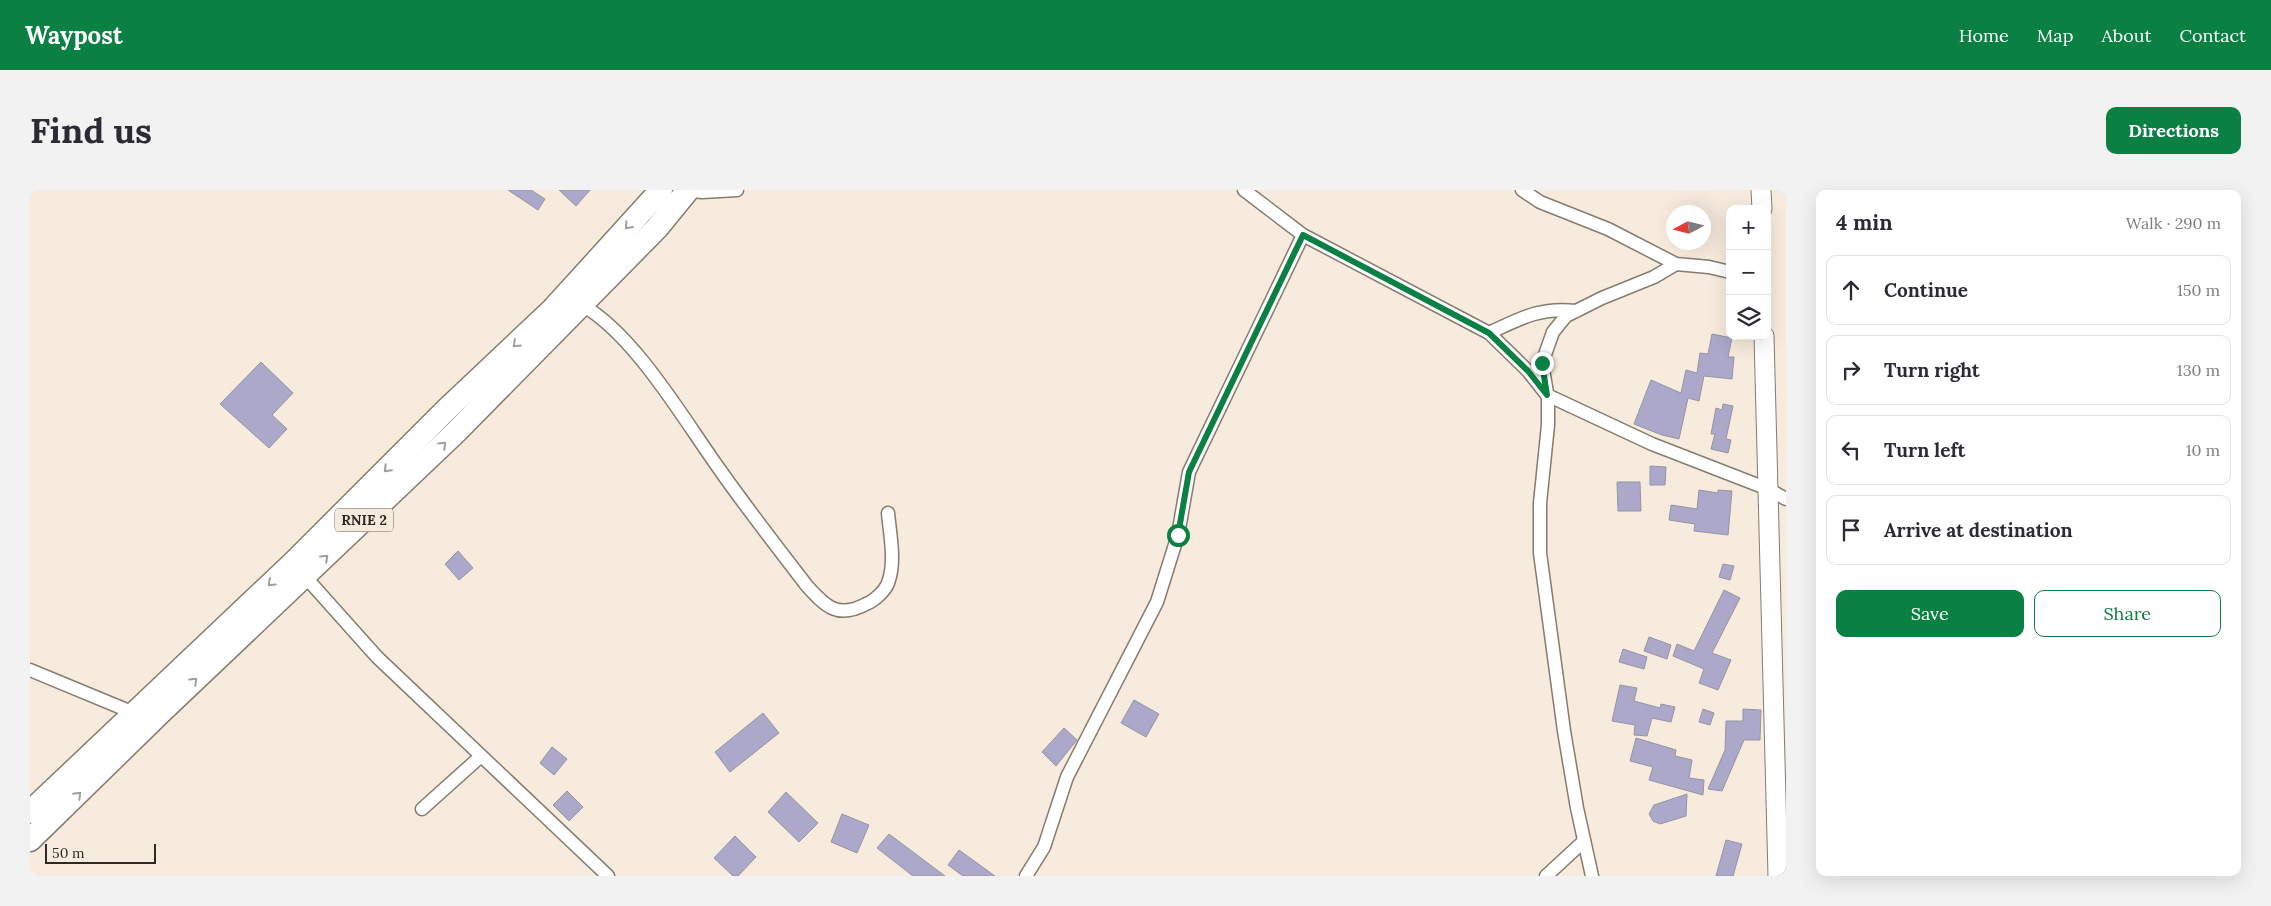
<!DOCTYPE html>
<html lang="en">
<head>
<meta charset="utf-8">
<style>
  :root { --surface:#fff; --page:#f2f2f3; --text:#2b2b33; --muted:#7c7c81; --line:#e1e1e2; --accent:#0b8043 }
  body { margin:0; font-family:Lora,serif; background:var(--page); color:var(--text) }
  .controls { position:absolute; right:15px; top:15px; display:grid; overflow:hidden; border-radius:10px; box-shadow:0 5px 20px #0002 }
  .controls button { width:45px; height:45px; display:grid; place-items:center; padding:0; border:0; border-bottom:1px solid var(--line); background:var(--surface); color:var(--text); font:25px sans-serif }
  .compass { position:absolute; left:1636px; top:15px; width:45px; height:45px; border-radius:50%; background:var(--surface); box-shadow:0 5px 20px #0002; rotate:263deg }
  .scale { position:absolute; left:15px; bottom:12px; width:111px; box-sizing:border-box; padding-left:5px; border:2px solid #2d2924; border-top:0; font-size:14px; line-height:18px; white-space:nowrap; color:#2d2924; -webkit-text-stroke:4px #f6ebdd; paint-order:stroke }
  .stop { position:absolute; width:15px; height:15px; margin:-11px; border:4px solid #0b8043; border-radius:50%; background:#fff }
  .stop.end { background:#0b8043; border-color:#fff; box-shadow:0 1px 5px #0008 }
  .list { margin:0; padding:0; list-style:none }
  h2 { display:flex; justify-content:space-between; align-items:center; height:65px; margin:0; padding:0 20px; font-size:21px }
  h2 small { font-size:16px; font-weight:400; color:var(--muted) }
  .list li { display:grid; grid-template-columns:32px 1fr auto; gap:15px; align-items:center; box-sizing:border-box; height:70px; margin:0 10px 10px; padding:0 10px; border:1px solid var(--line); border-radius:10px }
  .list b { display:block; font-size:19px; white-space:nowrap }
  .list em { font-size:16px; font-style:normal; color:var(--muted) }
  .actions { display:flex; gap:10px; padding:15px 20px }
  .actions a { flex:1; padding:11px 0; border:1px solid var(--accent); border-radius:10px; text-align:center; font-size:18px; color:var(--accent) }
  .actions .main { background:var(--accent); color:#fff }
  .icon { flex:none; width:28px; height:28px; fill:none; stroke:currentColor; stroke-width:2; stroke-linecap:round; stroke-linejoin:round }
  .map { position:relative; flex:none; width:1756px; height:686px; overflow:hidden; border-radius:10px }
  header { display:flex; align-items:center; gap:30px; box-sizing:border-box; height:70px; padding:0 25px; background:var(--accent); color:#fff }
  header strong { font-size:24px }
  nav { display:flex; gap:28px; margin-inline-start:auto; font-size:18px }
  .intro { display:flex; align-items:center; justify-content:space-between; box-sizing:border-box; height:120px; padding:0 30px }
  h1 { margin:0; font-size:35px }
  .button { padding:12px 22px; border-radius:10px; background:var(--accent); color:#fff; font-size:18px; font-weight:700 }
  main { display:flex; gap:30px; padding:0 30px }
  aside { flex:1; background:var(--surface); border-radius:10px; box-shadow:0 5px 20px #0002 }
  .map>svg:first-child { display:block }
  .building { fill:#aba8ca; stroke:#9594a3 }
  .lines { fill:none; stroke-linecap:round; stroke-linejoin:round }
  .street-casing { stroke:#857c6f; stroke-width:15 }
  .primary-casing { stroke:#857c6f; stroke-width:21 }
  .highway-casing { stroke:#857c6f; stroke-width:25 }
  .street { stroke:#fff; stroke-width:12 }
  .primary { stroke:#fff; stroke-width:19 }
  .highway { stroke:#fff; stroke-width:22 }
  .oneway { stroke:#a09f9c }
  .route { stroke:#0b8043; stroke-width:6 }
  .labels { text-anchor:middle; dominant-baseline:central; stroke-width:4; stroke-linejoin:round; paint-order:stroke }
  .shield { fill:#f6ebdd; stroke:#69635c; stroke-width:1 }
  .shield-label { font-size:14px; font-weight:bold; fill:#2d2924 }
</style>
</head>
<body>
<header>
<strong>Waypost</strong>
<nav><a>Home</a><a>Map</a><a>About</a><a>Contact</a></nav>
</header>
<div class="intro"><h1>Find us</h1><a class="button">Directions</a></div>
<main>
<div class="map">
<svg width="1756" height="686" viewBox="0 0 1756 686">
  <rect width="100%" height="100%" fill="#f6ebdd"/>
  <!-- building -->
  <g class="building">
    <path d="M 478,0 L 501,0 L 515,9 L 508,20 Z"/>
    <path d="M 529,0 L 560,0 L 546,16 Z"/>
    <path d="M 1682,144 L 1702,148 L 1698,167 L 1704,167 L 1702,189 L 1674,186 L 1669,211 L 1658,208 L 1649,249 L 1632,245 L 1604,234 L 1621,190 L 1651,203 L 1656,180 L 1667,183 L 1670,163 L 1678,164 Z"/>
    <path d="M 231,172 L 263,203 L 242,225 L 257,239 L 239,258 L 190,214 Z"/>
    <path d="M 1693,214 L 1703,216 L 1696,249 L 1701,250 L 1698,263 L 1681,259 L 1685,244 L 1681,244 L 1686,218 L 1692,220 Z"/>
    <path d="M 1620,276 L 1636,277 L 1635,295 L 1620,295 Z"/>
    <path d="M 1587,292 L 1610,292 L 1611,321 L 1588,321 Z"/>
    <path d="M 1669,300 L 1688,303 L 1688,300 L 1702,301 L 1698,345 L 1664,341 L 1665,334 L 1639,330 L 1641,315 L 1667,319 Z"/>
    <path d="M 428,361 L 443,378 L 429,390 L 415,374 Z"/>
    <path d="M 1693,374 L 1704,376 L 1700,390 L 1689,387 Z"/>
    <path d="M 1694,400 L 1710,408 L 1682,463 L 1701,470 L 1688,500 L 1669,493 L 1674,479 L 1643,466 L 1647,454 L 1664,461 Z"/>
    <path d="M 1619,447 L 1641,455 L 1637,469 L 1614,461 Z"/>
    <path d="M 1593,459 L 1617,467 L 1614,479 L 1589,472 Z"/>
    <path d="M 1590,495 L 1607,498 L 1604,511 L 1630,518 L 1631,514 L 1645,517 L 1641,532 L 1622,528 L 1617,546 L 1604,545 L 1605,535 L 1582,531 Z"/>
    <path d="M 1104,510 L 1129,524 L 1116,547 L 1091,533 Z"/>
    <path d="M 1673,519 L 1684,523 L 1680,535 L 1669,532 Z"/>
    <path d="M 1713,519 L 1731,520 L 1730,550 L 1714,550 L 1692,601 L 1678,599 L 1695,560 L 1696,531 L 1713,531 Z"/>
    <path d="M 733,523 L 749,543 L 700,582 L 685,562 Z"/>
    <path d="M 1034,538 L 1047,550 L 1026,576 L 1012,562 Z"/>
    <path d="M 1606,548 L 1646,560 L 1645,566 L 1662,570 L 1659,588 L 1674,590 L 1673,605 L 1619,590 L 1623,577 L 1600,571 Z"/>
    <path d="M 522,557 L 537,569 L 524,585 L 510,573 Z"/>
    <path d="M 537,601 L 553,617 L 539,631 L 523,615 Z"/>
    <path d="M 756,602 L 788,633 L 769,652 L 738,622 Z"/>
    <path d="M 1657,604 L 1656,626 L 1630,634 L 1623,631 L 1619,624 L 1624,615 Z"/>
    <path d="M 812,624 L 839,635 L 827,663 L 801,652 Z"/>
    <path d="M 859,644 L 915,686 L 883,686 L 847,658 Z"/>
    <path d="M 705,646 L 726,667 L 708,686 L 703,686 L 684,668 Z"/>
    <path d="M 1696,650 L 1712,654 L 1703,686 L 1686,686 Z"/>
    <path d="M 929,660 L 965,686 L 933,686 L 918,675 Z"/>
  </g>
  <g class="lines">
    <!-- street casing -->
    <g class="street-casing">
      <g id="street">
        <path d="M 657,0 L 672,2 L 707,0"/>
        <path d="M 1214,0 L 1273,45 L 1459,143 L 1498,181 L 1517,205 L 1622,254 L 1738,299 L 1756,309"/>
        <path d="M 1492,0 L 1510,12 L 1578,39 L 1646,74 L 1679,77 L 1700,82"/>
        <path d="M 552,115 C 605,145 654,230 690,280 C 718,320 748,358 777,396 C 796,417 808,429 836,414 C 844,411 855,401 858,393 C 866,372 860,345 858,323"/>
        <path d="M 1459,143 C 1491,128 1510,117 1546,121"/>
        <path d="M 271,382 L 347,467 L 578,686"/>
        <path d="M 0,480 L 104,523"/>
        <path d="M 392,619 L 450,567"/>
        <path d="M 996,686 L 1014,657 L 1037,587 L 1127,412 L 1148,345 L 1159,282 L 1273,45"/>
        <path d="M 1516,686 L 1554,651"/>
        <path d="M 1562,686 L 1547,618 L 1534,541 L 1510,363 L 1510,313 L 1518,235 L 1518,209 L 1512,173 L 1523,142 L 1536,126 L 1572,108 L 1624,87 L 1646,74"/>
      </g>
    </g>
    <!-- primary casing -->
    <g class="primary-casing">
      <g id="primary">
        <path d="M 1731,0 L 1732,19"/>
        <path d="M 1734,146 L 1748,686"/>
      </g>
    </g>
    <!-- highway casing -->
    <g class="highway-casing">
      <g id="highway">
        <path d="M 0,622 L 264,372 L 416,220 L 523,119 L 631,0"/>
        <path d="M 0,650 L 129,524 L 426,242 L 627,38 L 658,0"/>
      </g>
    </g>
    <!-- street -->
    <use href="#street" class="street"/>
    <!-- primary -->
    <use href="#primary" class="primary"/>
    <!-- highway -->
    <use href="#highway" class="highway"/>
  </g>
  <!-- one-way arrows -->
  <defs><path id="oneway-chevron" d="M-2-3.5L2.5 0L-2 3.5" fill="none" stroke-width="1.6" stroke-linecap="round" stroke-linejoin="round" transform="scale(1.25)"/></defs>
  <g class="oneway">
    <use href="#oneway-chevron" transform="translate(598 36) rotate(132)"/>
    <use href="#oneway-chevron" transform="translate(486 154) rotate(137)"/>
    <use href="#oneway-chevron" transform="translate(413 255) rotate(-44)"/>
    <use href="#oneway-chevron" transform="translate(357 279) rotate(135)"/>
    <use href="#oneway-chevron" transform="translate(295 368) rotate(-44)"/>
    <use href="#oneway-chevron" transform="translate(241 393) rotate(137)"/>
    <use href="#oneway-chevron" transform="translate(164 491) rotate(-44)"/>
    <use href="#oneway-chevron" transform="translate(48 605) rotate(-45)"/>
  </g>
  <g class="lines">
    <!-- route -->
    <path class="route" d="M 1148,345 L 1159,282 L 1273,45 L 1459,143 L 1498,181 L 1517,205 L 1512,173"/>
  </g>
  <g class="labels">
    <!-- shield labels -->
    <rect class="shield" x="305" y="318.5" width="58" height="23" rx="4"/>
    <g class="shield-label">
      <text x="334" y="330">RNIE 2</text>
    </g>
  </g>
</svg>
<div class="controls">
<button>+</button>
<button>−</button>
<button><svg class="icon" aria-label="layers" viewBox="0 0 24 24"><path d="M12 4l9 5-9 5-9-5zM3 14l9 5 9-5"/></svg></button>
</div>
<svg class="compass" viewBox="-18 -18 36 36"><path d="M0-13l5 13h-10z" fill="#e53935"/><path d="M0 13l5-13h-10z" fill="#7c7c81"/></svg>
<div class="scale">50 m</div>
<div class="stop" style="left:1148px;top:345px"></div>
<div class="stop end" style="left:1512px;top:173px"></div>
</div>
<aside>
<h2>4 min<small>Walk · 290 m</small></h2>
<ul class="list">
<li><svg class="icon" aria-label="ahead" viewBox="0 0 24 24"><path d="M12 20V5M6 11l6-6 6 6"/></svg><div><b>Continue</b></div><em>150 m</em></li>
<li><svg class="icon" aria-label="right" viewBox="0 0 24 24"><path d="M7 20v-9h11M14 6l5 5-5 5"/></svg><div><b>Turn right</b></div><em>130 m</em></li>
<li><svg class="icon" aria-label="left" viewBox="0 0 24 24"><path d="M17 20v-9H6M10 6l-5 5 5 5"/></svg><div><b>Turn left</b></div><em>10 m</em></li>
<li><svg class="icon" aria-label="arrive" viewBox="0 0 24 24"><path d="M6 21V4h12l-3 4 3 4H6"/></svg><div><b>Arrive at destination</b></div></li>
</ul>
<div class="actions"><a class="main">Save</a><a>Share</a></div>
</aside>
</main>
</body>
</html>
